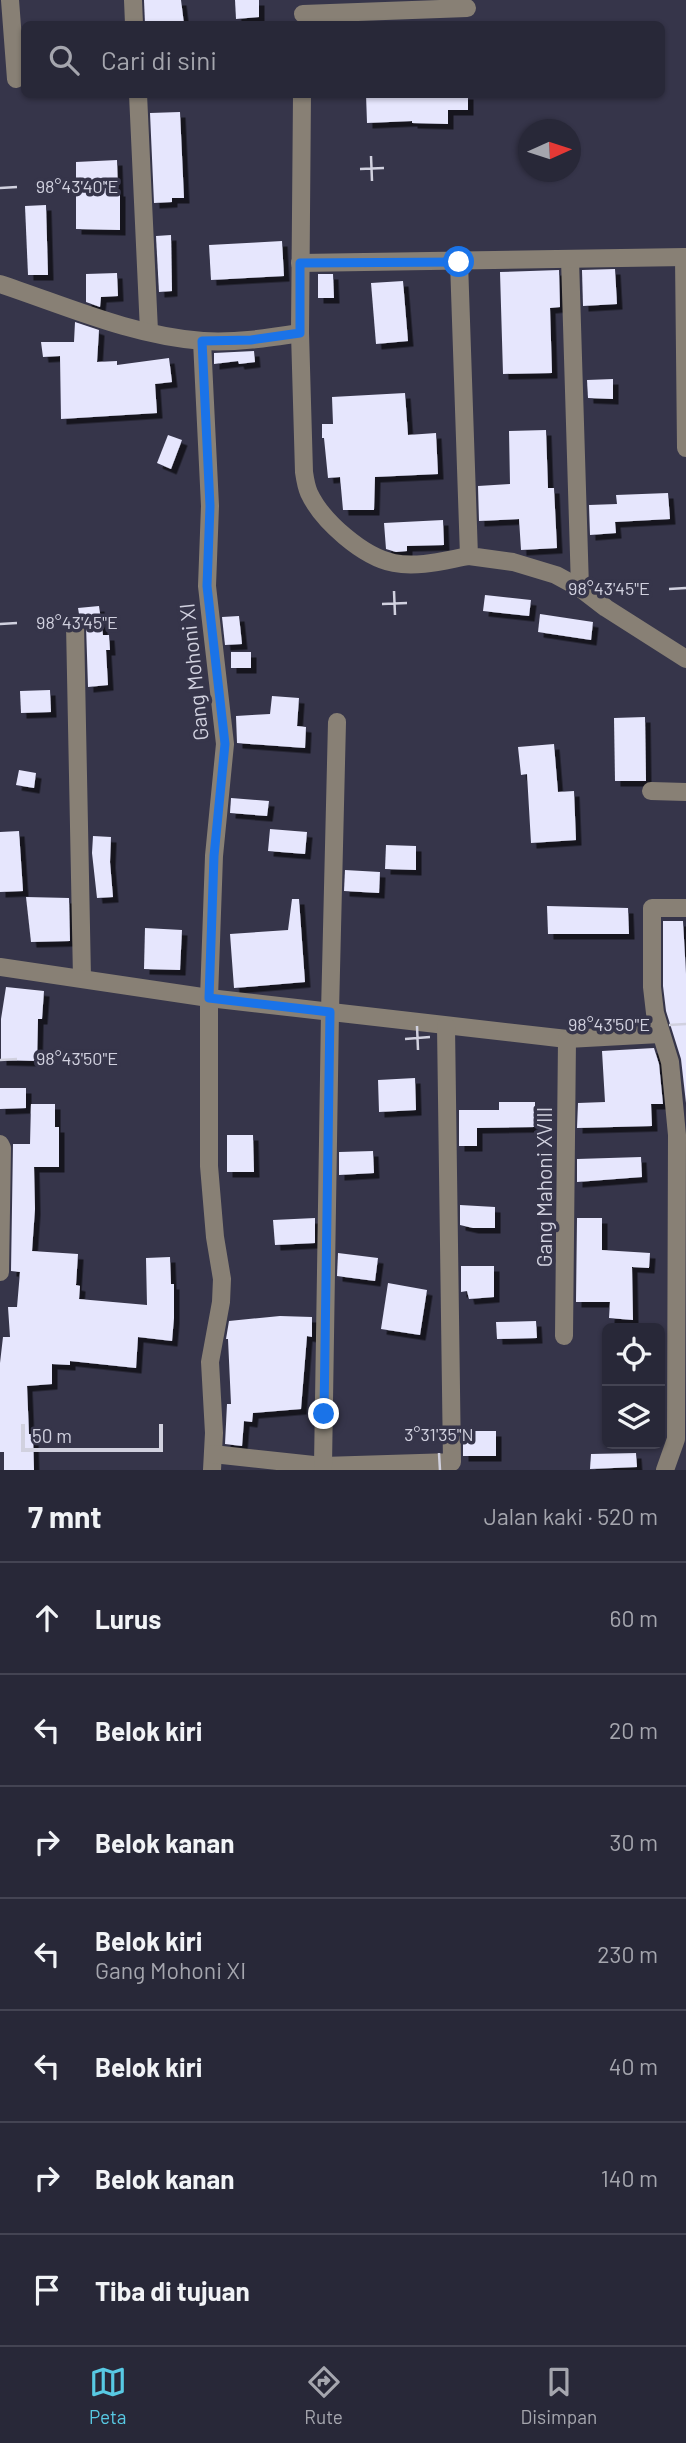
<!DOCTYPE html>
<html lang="id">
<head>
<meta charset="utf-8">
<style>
  :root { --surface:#282838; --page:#343443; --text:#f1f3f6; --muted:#a5a6ae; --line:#444453; --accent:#58c9e3 }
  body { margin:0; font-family:Barlow,sans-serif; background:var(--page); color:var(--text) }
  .controls { position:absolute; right:21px; bottom:21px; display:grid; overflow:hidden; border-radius:10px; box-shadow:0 2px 5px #0004 }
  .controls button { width:63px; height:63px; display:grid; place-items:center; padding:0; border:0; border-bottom:2px solid var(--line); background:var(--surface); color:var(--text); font:35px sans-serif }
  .compass { position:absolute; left:518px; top:119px; width:63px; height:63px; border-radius:50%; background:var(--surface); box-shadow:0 2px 5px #0004; rotate:87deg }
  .scale { position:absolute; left:21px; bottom:18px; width:142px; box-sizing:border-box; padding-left:7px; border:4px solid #d1d1df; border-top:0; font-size:19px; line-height:24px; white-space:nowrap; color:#d1d1df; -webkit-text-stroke:5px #36354a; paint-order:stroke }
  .stop { position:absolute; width:21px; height:21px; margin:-16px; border:5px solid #1a73e8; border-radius:50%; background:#fff }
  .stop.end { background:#1a73e8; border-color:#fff; box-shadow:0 2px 7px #0008 }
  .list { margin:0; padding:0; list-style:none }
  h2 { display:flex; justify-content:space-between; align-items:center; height:91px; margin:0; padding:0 28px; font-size:30px }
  h2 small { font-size:23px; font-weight:400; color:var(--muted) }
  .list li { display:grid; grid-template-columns:46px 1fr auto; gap:21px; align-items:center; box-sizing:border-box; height:112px; padding:0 28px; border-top:2px solid var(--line) }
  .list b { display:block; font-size:26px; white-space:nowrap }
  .list p { margin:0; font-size:23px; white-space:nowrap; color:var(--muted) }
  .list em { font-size:23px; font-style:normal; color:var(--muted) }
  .icon { flex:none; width:38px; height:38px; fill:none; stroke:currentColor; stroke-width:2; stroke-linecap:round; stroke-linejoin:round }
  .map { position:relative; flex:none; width:686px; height:1470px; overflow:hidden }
  .search { position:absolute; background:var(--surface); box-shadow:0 2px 5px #0004; left:21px; right:21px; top:21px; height:77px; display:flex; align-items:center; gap:18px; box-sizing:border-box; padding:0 24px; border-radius:10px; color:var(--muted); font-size:26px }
  .sheet { height:875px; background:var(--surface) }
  nav { display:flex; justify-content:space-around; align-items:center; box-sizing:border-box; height:98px; border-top:2px solid var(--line); background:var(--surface); font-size:19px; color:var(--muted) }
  nav a { display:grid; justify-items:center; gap:4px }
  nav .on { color:var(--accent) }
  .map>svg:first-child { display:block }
  .building { fill:#e6e6fd; filter:url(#shadow) }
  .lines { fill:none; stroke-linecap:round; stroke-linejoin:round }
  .minor { stroke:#888075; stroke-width:18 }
  .route { stroke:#1a73e8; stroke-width:9 }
  .ticks { fill:none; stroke:#d1d1df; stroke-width:2.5 }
  .labels { text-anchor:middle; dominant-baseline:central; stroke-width:7; stroke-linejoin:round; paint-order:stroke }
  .street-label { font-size:21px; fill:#d1d1df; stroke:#36354a }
  .ticks-label { font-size:18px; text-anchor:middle; fill:#d1d1df; stroke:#36354a; stroke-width:7; stroke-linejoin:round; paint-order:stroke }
</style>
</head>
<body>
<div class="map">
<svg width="686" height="1470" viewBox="0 0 686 1470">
  <defs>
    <filter id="shadow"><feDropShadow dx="5.5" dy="5.5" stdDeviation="0" flood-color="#0009"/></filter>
  </defs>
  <rect width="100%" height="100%" fill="#36354a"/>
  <!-- building -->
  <g class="building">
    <path d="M 144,0 L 181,0 L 184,24 L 145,24 Z"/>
    <path d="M 235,0 L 259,0 L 259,17 L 236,19 Z"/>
    <path d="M 366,94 L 468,94 L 468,110 L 448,110 L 448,124 L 412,123 L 412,121 L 367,123 Z"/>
    <path d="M 180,112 L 184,198 L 172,198 L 172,202 L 154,203 L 150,113 Z"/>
    <path d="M 117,160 L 118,191 L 120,191 L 120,230 L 76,229 L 76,162 Z"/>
    <path d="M 46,205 L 48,275 L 28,275 L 25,206 Z"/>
    <path d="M 171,235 L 172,291 L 159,292 L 156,236 Z"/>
    <path d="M 282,241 L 284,276 L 211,280 L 209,245 Z"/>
    <path d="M 615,269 L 617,304 L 583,306 L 582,270 Z"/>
    <path d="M 559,270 L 560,307 L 550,308 L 552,373 L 503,374 L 500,272 Z"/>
    <path d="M 117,273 L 118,296 L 101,297 L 100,307 L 86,302 L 86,274 Z"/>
    <path d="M 318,274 L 333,274 L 334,298 L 318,298 Z"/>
    <path d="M 403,281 L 408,341 L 376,344 L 371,283 Z"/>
    <path d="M 75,322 L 99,330 L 97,362 L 117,361 L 117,365 L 169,358 L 172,382 L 155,384 L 157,413 L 61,419 L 60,356 L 43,357 L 41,342 L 74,342 Z"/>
    <path d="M 254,351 L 255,362 L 239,364 L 238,361 L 214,364 L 214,353 Z"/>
    <path d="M 613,379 L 613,399 L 588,398 L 587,380 Z"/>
    <path d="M 405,393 L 408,435 L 436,433 L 438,474 L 375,477 L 374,510 L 343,510 L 340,477 L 328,478 L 324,438 L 322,438 L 322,424 L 333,424 L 332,397 Z"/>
    <path d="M 546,430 L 548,488 L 554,488 L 557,548 L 521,550 L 519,519 L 479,521 L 478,486 L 510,484 L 509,431 Z"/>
    <path d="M 168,435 L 182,440 L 171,469 L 157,463 Z"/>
    <path d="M 668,493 L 670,519 L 615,522 L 616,533 L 590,535 L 589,505 L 617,504 L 616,495 Z"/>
    <path d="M 443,520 L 444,545 L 407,546 L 407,551 L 396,552 L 386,549 L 384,523 Z"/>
    <path d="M 485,595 L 531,600 L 529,616 L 483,611 Z"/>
    <path d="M 99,606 L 103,635 L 109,635 L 110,650 L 106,650 L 108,685 L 88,687 L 86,624 L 84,618 L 79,614 L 78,608 Z"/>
    <path d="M 540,614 L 593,622 L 591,640 L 538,632 Z"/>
    <path d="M 239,616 L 242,644 L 225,645 L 222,617 Z"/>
    <rect x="231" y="652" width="20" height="16"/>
    <path d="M 50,690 L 51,712 L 21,713 L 20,691 Z"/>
    <path d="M 272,696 L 299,698 L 297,726 L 306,727 L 305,748 L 237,743 L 236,716 L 270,714 Z"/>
    <path d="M 645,717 L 646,781 L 615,781 L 614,718 Z"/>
    <path d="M 554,744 L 558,792 L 574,791 L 576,840 L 531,843 L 527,774 L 521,775 L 518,747 Z"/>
    <path d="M 19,770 L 36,773 L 34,788 L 16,785 Z"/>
    <path d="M 231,798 L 269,801 L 267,816 L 230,813 Z"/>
    <path d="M 270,829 L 307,832 L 305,854 L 268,851 Z"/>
    <path d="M 19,831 L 23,891 L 0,892 L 0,832 Z"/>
    <path d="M 93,836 L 111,837 L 110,862 L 113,897 L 97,898 L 92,853 Z"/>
    <path d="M 386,845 L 416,846 L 416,870 L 385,869 Z"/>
    <path d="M 345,870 L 380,872 L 379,893 L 344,891 Z"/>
    <path d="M 26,897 L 69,898 L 70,941 L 31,942 Z"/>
    <path d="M 292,899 L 299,899 L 305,982 L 234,988 L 230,934 L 288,930 Z"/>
    <path d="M 547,906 L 628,908 L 629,934 L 548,934 Z"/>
    <path d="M 663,921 L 683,921 L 686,974 L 686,1103 L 681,1059 L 666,1011 L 663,986 Z"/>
    <path d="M 145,928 L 182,930 L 180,970 L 144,969 Z"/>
    <path d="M 6,987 L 44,991 L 42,1019 L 38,1019 L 37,1061 L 1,1060 L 1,1019 Z"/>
    <path d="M 654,1048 L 659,1064 L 663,1104 L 651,1104 L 652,1126 L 577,1128 L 578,1103 L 605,1102 L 602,1051 Z"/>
    <path d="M 415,1078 L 416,1110 L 379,1112 L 378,1080 Z"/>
    <path d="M 0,1088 L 26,1088 L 26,1108 L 0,1109 Z"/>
    <path d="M 499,1102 L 535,1102 L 535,1127 L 477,1128 L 477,1146 L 459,1146 L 459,1110 L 499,1110 Z"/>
    <path d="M 31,1104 L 55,1104 L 55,1127 L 59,1127 L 59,1167 L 34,1167 L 35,1209 L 32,1251 L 78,1254 L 76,1285 L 80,1286 L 79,1299 L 147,1305 L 146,1258 L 170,1257 L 171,1284 L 174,1284 L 174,1318 L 172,1341 L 138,1337 L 136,1368 L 70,1361 L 70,1365 L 52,1364 L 52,1384 L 27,1386 L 29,1434 L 33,1434 L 34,1470 L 4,1470 L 4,1452 L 0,1452 L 0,1363 L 3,1337 L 10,1337 L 8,1307 L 17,1307 L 20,1272 L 11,1271 L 13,1144 L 30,1144 Z"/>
    <path d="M 227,1135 L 253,1135 L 254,1172 L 227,1172 Z"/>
    <path d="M 373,1151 L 374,1173 L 339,1175 L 339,1152 Z"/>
    <path d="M 641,1157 L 642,1177 L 577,1182 L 577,1159 Z"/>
    <path d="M 460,1205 L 495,1207 L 495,1228 L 473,1228 L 460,1225 Z"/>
    <path d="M 315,1218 L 315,1243 L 275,1245 L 273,1220 Z"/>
    <path d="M 577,1218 L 602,1218 L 602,1250 L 650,1253 L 649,1268 L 632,1267 L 633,1320 L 609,1318 L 610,1302 L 576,1302 Z"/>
    <path d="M 338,1253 L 378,1258 L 375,1281 L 337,1276 Z"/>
    <path d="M 461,1266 L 494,1266 L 494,1297 L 469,1299 L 467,1291 L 461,1292 Z"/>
    <path d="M 388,1283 L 427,1290 L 420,1335 L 381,1329 Z"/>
    <path d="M 280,1316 L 312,1317 L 312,1337 L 307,1336 L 301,1409 L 253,1413 L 252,1422 L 244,1421 L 242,1446 L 225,1444 L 227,1404 L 231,1404 L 228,1339 L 226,1339 L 229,1321 Z"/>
    <path d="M 536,1321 L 537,1338 L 497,1339 L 496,1322 Z"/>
    <rect x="463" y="1431" width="33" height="25"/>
    <path d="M 636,1453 L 637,1467 L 590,1469 L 591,1454 Z"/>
  </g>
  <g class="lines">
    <!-- minor -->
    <g class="minor">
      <path d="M 10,0 L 16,79"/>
      <path d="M 133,0 L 134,24"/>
      <path d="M 303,14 L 467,8"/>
      <path d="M 138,94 L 149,331"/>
      <path d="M 302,94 L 300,333 L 304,472 C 305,479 306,486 309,493 C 322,521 363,557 394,563 C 418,568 446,560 469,556"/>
      <path d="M 684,257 L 686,448"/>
      <path d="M 570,259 L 580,588"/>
      <path d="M 459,262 L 469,556 L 513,562 L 556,575 L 580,588 L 606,608 L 686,659"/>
      <path d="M 300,263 L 686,257"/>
      <path d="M 0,284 C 66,306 133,336 203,341 C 236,343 268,338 300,333"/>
      <path d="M 202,341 L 210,506 L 207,586 L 225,744 L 214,856 L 209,998 L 209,1166 L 215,1237 L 222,1279 L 221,1302 L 210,1362 L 214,1433 L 212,1470"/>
      <path d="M 75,624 L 82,978"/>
      <path d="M 651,791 L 686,792"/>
      <path d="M 0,967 L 209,998 L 567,1039 L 660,1034"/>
      <path d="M 0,1144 L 2,1148 L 0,1272"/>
      <path d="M 564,1336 L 567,1039"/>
      <path d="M 213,1454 L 323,1466 L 452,1462 L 446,1026"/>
      <path d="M 323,1466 L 330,1012 L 337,722"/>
      <path d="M 665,1470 L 676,1439 L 677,1135 L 670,1062 L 655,1013 L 652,987 L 652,908 L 686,908"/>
    </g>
  </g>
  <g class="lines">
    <!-- route -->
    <path class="route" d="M 324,1414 L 330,1012 L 209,998 L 214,856 L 225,744 L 207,586 L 210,506 L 202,341 L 251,340 L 300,333 L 300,263 L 459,262"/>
  </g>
  <!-- ticks -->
  <path class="ticks" d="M 371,156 L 372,181M 360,169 L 384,168M 0,188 L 17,187M 669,589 L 686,588M 394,591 L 395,615M 382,604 L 407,603M 0,624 L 17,623M 669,1025 L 686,1024M 417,1026 L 418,1050M 405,1039 L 430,1037M 0,1060 L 17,1059M 439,1453 L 440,1470"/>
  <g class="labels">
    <!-- street labels -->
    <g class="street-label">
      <text transform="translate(193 672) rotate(-96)">Gang Mohoni XI</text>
      <text transform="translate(543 1187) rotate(-90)">Gang Mahoni XVIII</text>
    </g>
  </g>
  <g class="ticks-label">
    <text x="77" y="193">98°43'40"E</text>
    <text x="609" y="595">98°43'45"E</text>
    <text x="77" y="629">98°43'45"E</text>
    <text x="609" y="1031">98°43'50"E</text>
    <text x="77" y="1065">98°43'50"E</text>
    <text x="439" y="1441">3°31'35"N</text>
  </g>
</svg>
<div class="controls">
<button><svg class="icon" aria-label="locate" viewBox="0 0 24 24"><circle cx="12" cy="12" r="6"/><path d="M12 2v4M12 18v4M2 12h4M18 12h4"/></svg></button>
<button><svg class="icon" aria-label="layers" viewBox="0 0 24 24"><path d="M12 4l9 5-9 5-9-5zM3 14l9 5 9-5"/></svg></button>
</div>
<svg class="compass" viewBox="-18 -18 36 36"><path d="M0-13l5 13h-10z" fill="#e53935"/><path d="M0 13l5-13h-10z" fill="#a5a6ae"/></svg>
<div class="scale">50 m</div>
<div class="stop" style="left:459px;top:262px"></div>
<div class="stop end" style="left:324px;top:1414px"></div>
<div class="search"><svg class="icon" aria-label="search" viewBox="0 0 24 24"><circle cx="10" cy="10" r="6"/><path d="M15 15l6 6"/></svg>Cari di sini</div>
</div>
<section class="sheet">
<h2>7 mnt<small>Jalan kaki · 520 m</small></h2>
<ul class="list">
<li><svg class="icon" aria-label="ahead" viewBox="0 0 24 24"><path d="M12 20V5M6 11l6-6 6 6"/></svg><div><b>Lurus</b></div><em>60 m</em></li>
<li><svg class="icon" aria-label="left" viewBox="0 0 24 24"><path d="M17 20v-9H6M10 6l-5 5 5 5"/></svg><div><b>Belok kiri</b></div><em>20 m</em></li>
<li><svg class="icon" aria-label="right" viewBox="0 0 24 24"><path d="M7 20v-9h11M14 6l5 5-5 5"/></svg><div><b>Belok kanan</b></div><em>30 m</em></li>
<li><svg class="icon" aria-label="left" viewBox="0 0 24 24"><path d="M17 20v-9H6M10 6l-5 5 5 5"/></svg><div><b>Belok kiri</b><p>Gang Mohoni XI</p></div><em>230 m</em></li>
<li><svg class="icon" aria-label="left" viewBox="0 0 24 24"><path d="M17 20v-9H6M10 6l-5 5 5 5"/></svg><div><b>Belok kiri</b></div><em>40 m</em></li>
<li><svg class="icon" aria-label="right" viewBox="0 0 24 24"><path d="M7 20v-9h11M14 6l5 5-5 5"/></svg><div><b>Belok kanan</b></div><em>140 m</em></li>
<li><svg class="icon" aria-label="arrive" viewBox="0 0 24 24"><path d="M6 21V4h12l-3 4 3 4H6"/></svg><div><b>Tiba di tujuan</b></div></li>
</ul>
</section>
<nav>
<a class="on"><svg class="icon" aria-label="map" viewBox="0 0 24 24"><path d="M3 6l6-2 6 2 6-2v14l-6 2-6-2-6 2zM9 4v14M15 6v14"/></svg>Peta</a>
<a><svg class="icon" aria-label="directions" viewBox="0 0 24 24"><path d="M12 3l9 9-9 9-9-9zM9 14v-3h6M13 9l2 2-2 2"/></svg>Rute</a>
<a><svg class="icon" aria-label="saved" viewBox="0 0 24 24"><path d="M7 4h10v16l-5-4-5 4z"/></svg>Disimpan</a>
</nav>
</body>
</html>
